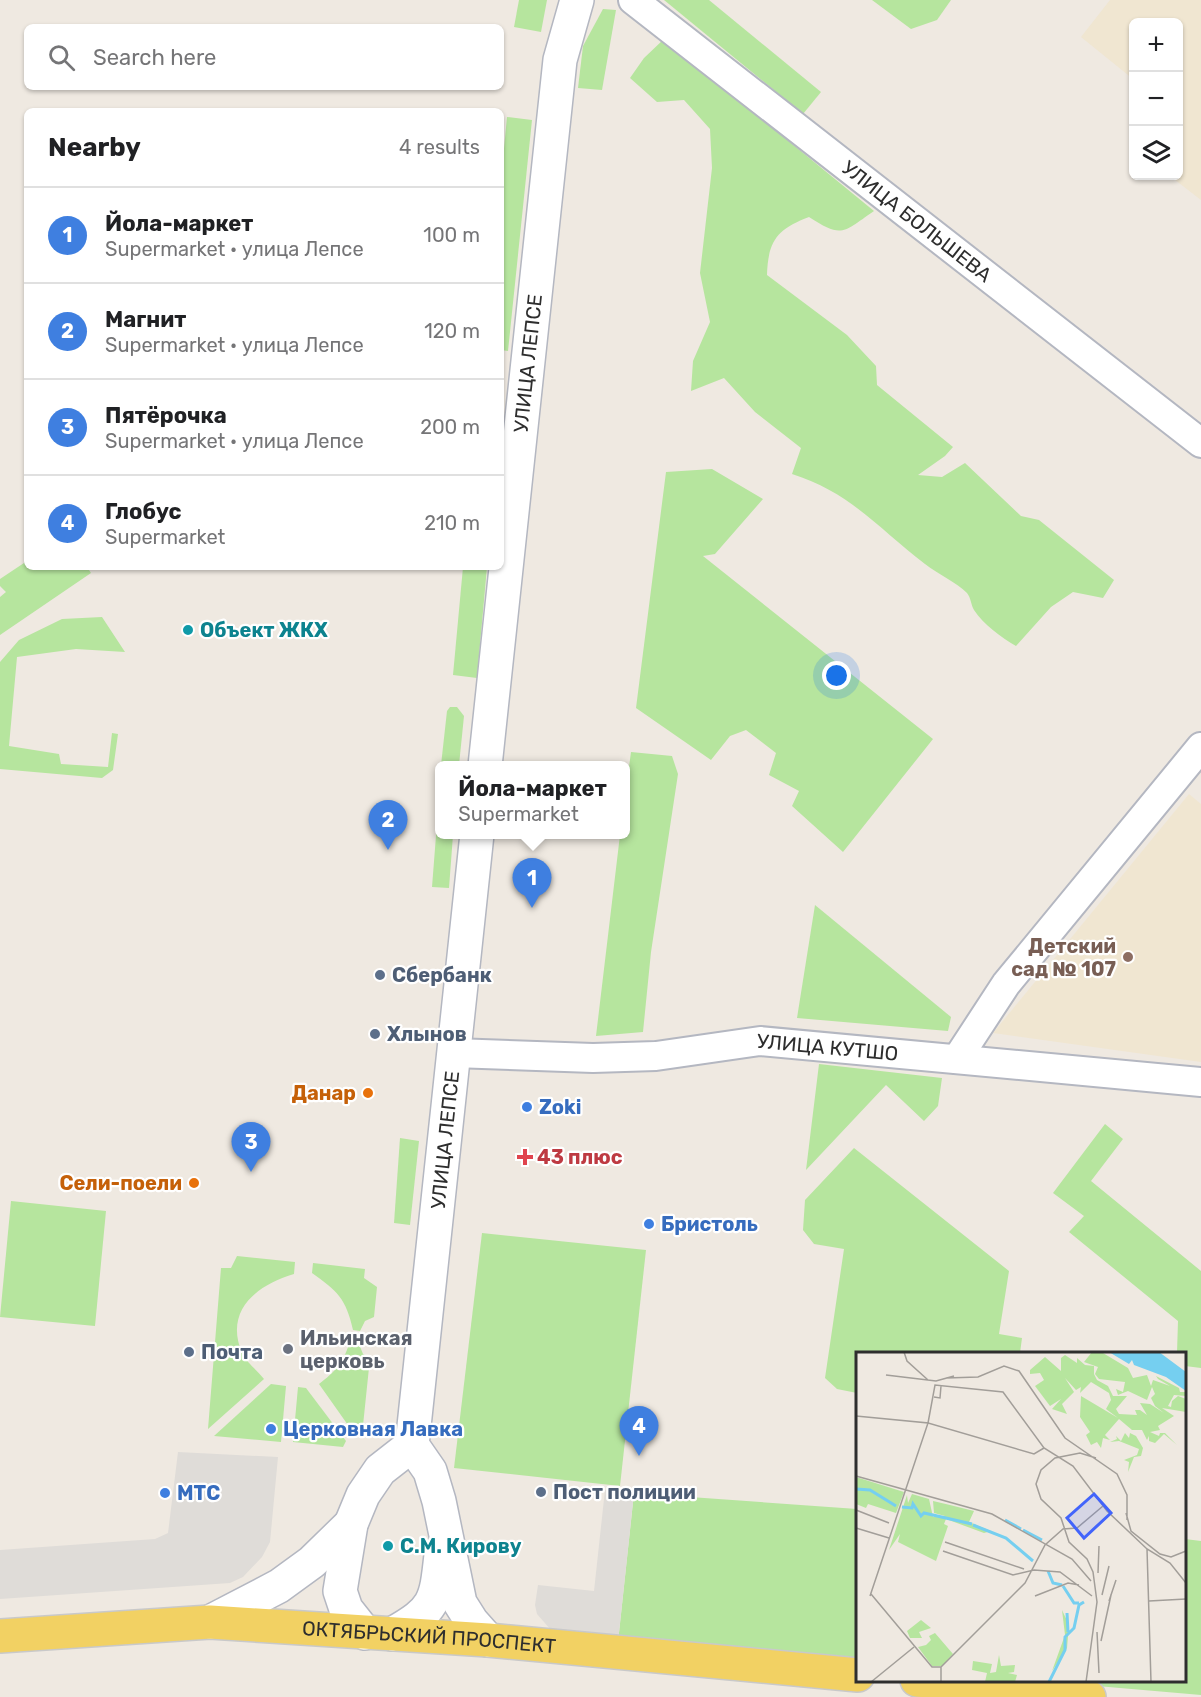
<!DOCTYPE html>
<html lang="en">
<head>
<meta charset="utf-8">
<style>
  :root { --surface:#fff; --page:#f6f6f6; --text:#202124; --muted:#757577; --line:#e0e0e0; --accent:#4264fb }
  body { margin:0; font-family:Rubik,sans-serif; background:var(--page); color:var(--text) }
  .controls { position:absolute; right:18px; top:18px; display:grid; overflow:hidden; border-radius:9px; box-shadow:0 2px 4px #0004 }
  .controls button { width:54px; height:54px; display:grid; place-items:center; padding:0; border:0; border-bottom:2px solid var(--line); background:var(--surface); color:var(--text); font:30px sans-serif }
  .you { position:absolute; left:837px; top:676px; width:21px; height:21px; margin:-15px; border:4px solid #fff; border-radius:50%; background:#1a73e8; box-shadow:0 0 0 9px #1a73e833 }
  .badge { display:grid; place-items:center; width:39px; height:39px; border-radius:50%; background:var(--accent); color:#fff; font-size:20px; font-weight:700 }
  .pin { position:absolute; translate:-50% -50px; filter:drop-shadow(0 2px 3px #0008) }
  .pin::after { content:''; position:absolute; top:32px; width:21px; height:18px; background:inherit; clip-path:polygon(0 0,100% 0,50% 100%) }
  .popup { position:absolute; left:435px; top:761px; width:195px; height:78px; box-sizing:border-box; display:grid; place-content:center; border-radius:9px; background:var(--surface); filter:drop-shadow(0 2px 4px #0005); font-size:20px; white-space:nowrap; color:var(--muted) }
  .popup b { font-size:22px; color:var(--text) }
  .popup::after { content:''; position:absolute; left:50%; top:100%; margin-left:-12px; border:12px solid transparent; border-top-color:var(--surface) }
  .list { margin:0; padding:0; list-style:none }
  h2 { display:flex; justify-content:space-between; align-items:center; height:78px; margin:0; padding:0 24px; font-size:26px }
  h2 small { font-size:20px; font-weight:400; color:var(--muted) }
  .list li { display:grid; grid-template-columns:39px 1fr auto; gap:18px; align-items:center; box-sizing:border-box; height:96px; padding:0 24px; border-top:2px solid var(--line) }
  .list b { display:block; font-size:22px; white-space:nowrap }
  .list p { margin:0; font-size:20px; white-space:nowrap; color:var(--muted) }
  .list em { font-size:20px; font-style:normal; color:var(--muted) }
  .icon { flex:none; width:33px; height:33px; fill:none; stroke:currentColor; stroke-width:2; stroke-linecap:round; stroke-linejoin:round }
  .map { position:relative; flex:none; width:1201px; height:1697px; overflow:hidden }
  .search { position:absolute; background:var(--surface); box-shadow:0 2px 4px #0004; left:24px; top:24px; width:480px; height:66px; display:flex; align-items:center; gap:15px; box-sizing:border-box; padding:0 21px; border-radius:9px; color:var(--muted); font-size:22px }
  .panel { position:absolute; background:var(--surface); box-shadow:0 2px 4px #0004; left:24px; top:108px; width:480px; height:462px; border-radius:9px }
  .map>svg:first-child { display:block }
  .education { fill:#f0e6d1 }
  .green { fill:#b6e59e }
  .plaza { fill:#dfdcd8 }
  .lines { fill:none; stroke-linecap:round; stroke-linejoin:round }
  .street-casing { stroke:#b4b7c1; stroke-width:32 }
  .secondary-casing { stroke:#b4b7c1; stroke-width:36 }
  .primary-casing { stroke:#c9c9c9; stroke-width:36 }
  .street { stroke:#fff; stroke-width:28 }
  .secondary { stroke:#fff; stroke-width:33 }
  .primary { stroke:#f2d163; stroke-width:33 }
  .culture-dot { fill:#0f9aa8; stroke:#fff; stroke-width:2 }
  .education-dot { fill:#8d6e63; stroke:#fff; stroke-width:2 }
  .service-dot { fill:#5c6f8a; stroke:#fff; stroke-width:2 }
  .food-dot { fill:#e8710a; stroke:#fff; stroke-width:2 }
  .shop-dot { fill:#3f7fe0; stroke:#fff; stroke-width:2 }
  .health-dot { fill:#e0444e; stroke:#fff; stroke-width:2 }
  .worship-dot { fill:#6b7280; stroke:#fff; stroke-width:2 }
  .labels { text-anchor:middle; dominant-baseline:central; stroke-width:4.5; stroke-linejoin:round; paint-order:stroke }
  .street-label { font-size:20px; fill:#2e2e2e; stroke:#fff }
  .culture-label { font-size:20px; font-weight:bold; fill:#0d838f; stroke:#fff; text-anchor:start }
  .education-label { font-size:20px; font-weight:bold; fill:#785e54; stroke:#fff; text-anchor:end }
  .service-label { font-size:20px; font-weight:bold; fill:#4e5e75; stroke:#fff; text-anchor:start }
  .food-label { font-size:20px; font-weight:bold; fill:#c56008; stroke:#fff; text-anchor:end }
  .shop-label { font-size:20px; font-weight:bold; fill:#366cbe; stroke:#fff; text-anchor:start }
  .health-label { font-size:20px; font-weight:bold; fill:#be3a42; stroke:#fff; text-anchor:start }
  .worship-label { font-size:20px; font-weight:bold; fill:#5b616d; stroke:#fff; text-anchor:start }
  .inset-river { fill:none; stroke:#75cff0; stroke-width:3 }
  .inset-road { fill:none; stroke:#a29e99; stroke-width:1.5 }
  .view { fill:#4264fb; fill-opacity:0.15; stroke:#4264fb; stroke-width:3 }
  .inset-edge { fill:none; stroke:#2e2e2e; stroke-width:3 }
</style>
</head>
<body>
<div class="map">
<svg width="1201" height="1697" viewBox="0 0 1201 1697">
  <rect width="100%" height="100%" fill="#efe9e1"/>
  <!-- education -->
  <g class="education">
    <path d="M 1110,0 L 1201,0 L 1201,200 L 1170,176 L 1178,176 L 1178,22 L 1134,22 L 1133,79 L 1081,37 Z"/>
    <path d="M 1189,794 L 1201,804 L 1201,1062 L 993,1033 Z"/>
  </g>
  <!-- green -->
  <g class="green">
    <path d="M 519,0 L 547,0 L 541,32 L 514,27 Z"/>
    <path d="M 664,0 L 709,0 L 821,92 L 803,114 Z"/>
    <path d="M 872,0 L 951,0 L 937,20 L 911,29 Z"/>
    <path d="M 603,9 L 616,10 L 602,90 L 578,88 L 583,46 Z"/>
    <path d="M 664,39 L 874,211 C 843,232 843,239 809,217 C 777,229 768,241 767,275 L 847,335 L 876,366 L 877,385 L 953,447 L 945,456 L 918,475 L 942,477 L 965,463 L 1021,516 L 1039,520 L 1114,580 L 1103,598 L 1073,592 L 1051,607 L 1016,646 C 1002,638 983,624 974,610 C 971,605 971,598 967,593 C 956,582 938,574 925,564 C 879,529 850,492 792,474 L 801,448 L 755,412 L 724,378 L 691,391 L 693,361 L 710,322 L 700,273 L 712,168 L 710,129 L 684,100 L 657,102 L 630,78 L 644,58 Z"/>
    <path d="M 507,117 L 532,120 L 508,351 L 501,350 L 501,180 Z"/>
    <path d="M 712,469 L 763,499 L 715,554 L 703,556 L 933,739 L 843,852 L 792,806 L 799,791 L 769,775 L 776,753 L 746,730 L 730,736 L 711,760 L 636,708 L 666,472 Z"/>
    <path d="M 27,561 L 27,567 L 87,567 L 91,573 L 0,635 L 0,597 L 6,592 L 0,586 L 0,579 Z"/>
    <path d="M 463,567 L 487,567 L 477,678 L 453,675 Z"/>
    <path d="M 102,617 L 125,652 L 76,649 L 17,657 L 9,746 L 59,754 L 61,764 L 108,767 L 112,733 L 118,734 L 113,770 L 102,778 L 0,769 L 0,662 L 19,640 L 62,619 Z"/>
    <path d="M 450,707 L 457,707 L 464,716 L 459,765 L 441,765 L 447,711 Z"/>
    <path d="M 631,752 L 672,756 L 678,774 L 651,952 L 643,1032 L 596,1036 L 620,835 L 625,834 L 625,797 Z"/>
    <path d="M 438,810 L 439,834 L 453,835 L 449,888 L 432,887 Z"/>
    <path d="M 815,905 L 951,1017 L 948,1031 L 797,1018 Z"/>
    <path d="M 819,1064 L 942,1078 L 938,1106 L 924,1121 L 886,1085 L 806,1170 Z"/>
    <path d="M 1105,1124 L 1123,1139 L 1091,1181 L 1201,1271 L 1201,1368 L 1185,1366 L 1184,1354 L 1177,1353 L 1178,1321 L 1069,1232 L 1084,1216 L 1053,1193 Z"/>
    <path d="M 400,1138 L 419,1141 L 410,1225 L 394,1223 Z"/>
    <path d="M 854,1148 L 1009,1271 L 999,1334 L 1022,1338 L 1020,1353 L 858,1354 L 857,1393 L 837,1389 L 825,1378 L 844,1249 L 814,1244 L 803,1230 L 805,1200 Z"/>
    <path d="M 11,1201 L 106,1211 L 95,1326 L 0,1317 Z"/>
    <path d="M 482,1233 L 646,1250 L 620,1486 L 454,1468 Z"/>
    <path d="M 237,1256 L 295,1262 L 294,1274 C 257,1285 224,1310 242,1353 C 246,1362 258,1371 264,1379 L 208,1429 L 221,1268 L 231,1268 Z"/>
    <path d="M 313,1263 L 365,1269 L 364,1278 L 377,1287 L 374,1317 L 365,1321 L 360,1331 L 353,1330 C 346,1298 337,1291 312,1273 Z"/>
    <path d="M 349,1344 L 359,1344 L 363,1354 L 370,1358 L 362,1435 L 355,1435 L 319,1384 C 335,1372 343,1363 349,1344 Z"/>
    <path d="M 271,1384 L 286,1386 L 281,1442 L 214,1436 Z"/>
    <path d="M 298,1387 L 306,1388 L 346,1441 L 343,1447 L 293,1442 Z"/>
    <path d="M 634,1493 L 857,1509 L 857,1664 L 618,1642 Z"/>
    <path d="M 1185,1539 L 1201,1541 L 1201,1695 L 1039,1681 L 1184,1680 Z"/>
  </g>
  <!-- plaza -->
  <g class="plaza">
    <path d="M 178,1452 L 278,1457 L 270,1542 L 262,1557 L 243,1577 L 230,1583 L 0,1599 L 0,1550 L 155,1539 L 168,1533 Z"/>
    <path d="M 605,1490 L 634,1493 L 618,1642 L 551,1630 L 537,1614 L 535,1605 L 538,1585 L 594,1591 Z"/>
  </g>
  <g class="lines">
    <!-- street casing -->
    <g class="street-casing">
      <g id="street">
        <path id="s1" d="M 633,0 L 1201,443"/>
        <path id="s2" d="M 454,1053 L 593,1058 L 656,1056 L 760,1041 L 1201,1082"/>
        <path d="M 957,1059 L 1006,984 L 1201,747"/>
      </g>
    </g>
    <!-- secondary casing -->
    <g class="secondary-casing">
      <g id="secondary">
        <path id="s3" d="M 485,766 L 560,60 L 577,0"/>
        <path d="M 477,834 L 412,1445 L 430,1471 L 439,1501 L 460,1603 L 472,1622 L 488,1640"/>
        <path d="M 210,1622 L 279,1586 L 312,1562 L 351,1524"/>
        <path d="M 365,1633 L 346,1609 L 340,1591 L 351,1524 L 363,1495 L 380,1470 L 412,1445"/>
        <path d="M 392,1634 C 435,1610 436,1602 441,1555"/>
      </g>
    </g>
    <!-- primary casing -->
    <g class="primary-casing">
      <g id="primary">
        <path id="s4" d="M 0,1636 L 210,1622 L 488,1640 L 858,1675"/>
        <path d="M 917,1680 L 1089,1697"/>
      </g>
    </g>
    <!-- street -->
    <use href="#street" class="street"/>
    <!-- secondary -->
    <use href="#secondary" class="secondary"/>
    <!-- primary -->
    <use href="#primary" class="primary"/>
  </g>
  <!-- markers -->
  <g class="culture-dot">
    <circle cx="188" cy="630" r="6"/>
    <circle cx="388" cy="1546" r="6"/>
  </g>
  <circle class="education-dot" cx="1128" cy="957" r="6"/>
  <g class="service-dot">
    <circle cx="380" cy="975" r="6"/>
    <circle cx="375" cy="1034" r="6"/>
    <circle cx="189" cy="1352" r="6"/>
    <circle cx="541" cy="1492" r="6"/>
  </g>
  <g class="food-dot">
    <circle cx="368" cy="1093" r="6"/>
    <circle cx="194" cy="1183" r="6"/>
  </g>
  <g class="shop-dot">
    <circle cx="527" cy="1107" r="6"/>
    <circle cx="649" cy="1224" r="6"/>
    <circle cx="271" cy="1429" r="6"/>
    <circle cx="165" cy="1493" r="6"/>
  </g>
  <path class="health-dot" d="M522 1148h6v6h6v6h-6v6h-6v-6h-6v-6h6z"/>
  <circle class="worship-dot" cx="288" cy="1349" r="6"/>
  <g class="labels">
    <!-- street labels -->
    <g class="street-label">
      <text stroke="none"><textPath href="#s1" startOffset="360">УЛИЦА БОЛЬШЕВА</textPath></text>
      <text stroke="none"><textPath href="#s3" startOffset="405">УЛИЦА ЛЕПСЕ</textPath></text>
      <text stroke="none"><textPath href="#s2" startOffset="375">УЛИЦА КУТШО</textPath></text>
      <text transform="translate(445 1140) rotate(-84)">УЛИЦА ЛЕПСЕ</text>
      <text stroke="none"><textPath href="#s4" startOffset="430">ОКТЯБРЬСКИЙ ПРОСПЕКТ</textPath></text>
    </g>
    <!-- culture labels -->
    <g class="culture-label">
      <text x="200" y="630">Объект ЖКХ</text>
      <text x="400" y="1546">С.М. Кирову</text>
    </g>
    <!-- education labels -->
    <g class="education-label">
      <text x="1116" y="946">Детский<tspan x="1116" dy="23">сад № 107</tspan></text>
    </g>
    <!-- service labels -->
    <g class="service-label">
      <text x="392" y="975">Сбербанк</text>
      <text x="387" y="1034">Хлынов</text>
      <text x="201" y="1352">Почта</text>
      <text x="553" y="1492">Пост полиции</text>
    </g>
    <!-- food labels -->
    <g class="food-label">
      <text x="356" y="1093">Данар</text>
      <text x="182" y="1183">Сели-поели</text>
    </g>
    <!-- shop labels -->
    <g class="shop-label">
      <text x="539" y="1107">Zoki</text>
      <text x="661" y="1224">Бристоль</text>
      <text x="283" y="1429">Церковная Лавка</text>
      <text x="177" y="1493">МТС</text>
    </g>
    <!-- health labels -->
    <g class="health-label">
      <text x="537" y="1157">43 плюс</text>
    </g>
    <!-- worship labels -->
    <g class="worship-label">
      <text x="300" y="1338">Ильинская<tspan x="300" dy="23">церковь</tspan></text>
    </g>
  </g>
  <!-- overview -->
  <g transform="translate(856 1352)">
    <rect width="330" height="330" fill="#efe9e1"/>
    <path d="M 236,0 L 247,1 L 272,16 L 277,26 L 291,23 L 295,34 L 297,28 L 314,34 L 302,27 L 300,24 L 323,36 L 324,40 L 330,40 L 330,44 L 318,43 L 312,54 L 315,55 L 316,49 L 322,44 L 330,47 L 330,60 L 306,56 L 318,64 L 302,74 L 304,78 L 294,80 L 303,84 L 304,81 L 309,81 L 321,93 L 308,82 L 299,91 L 293,89 L 293,84 L 291,88 L 286,78 L 276,78 L 263,67 L 249,83 L 254,88 L 247,86 L 245,96 L 241,90 L 235,93 L 230,83 L 234,80 L 224,65 L 225,44 L 262,66 L 250,57 L 255,48 L 253,41 L 235,30 L 224,41 L 225,35 L 220,38 L 209,26 L 218,40 L 206,52 L 211,62 L 196,57 L 205,47 L 194,54 L 179,34 L 188,28 L 184,21 L 174,22 L 174,18 L 189,5 L 205,19 L 205,6 L 209,3 L 221,11 L 221,6 L 229,13 L 238,14 L 238,22 L 241,28 L 252,34 L 257,44 L 271,44 L 260,57 L 263,62 L 281,63 L 279,58 L 284,58 L 291,63 L 284,51 L 294,52 L 308,61 L 299,54 L 295,46 L 299,42 L 296,35 L 291,48 L 272,39 L 262,43 L 260,37 L 267,40 L 269,30 L 243,27 L 239,22 L 242,15 L 228,10 ZM 269,81 L 273,86 L 274,81 L 280,84 L 287,96 L 285,104 L 278,105 L 272,120 L 273,110 L 268,108 L 281,103 L 283,97 L 263,89 L 254,90 L 261,87 L 260,84 L 265,89 ZM 0,125 L 48,140 L 40,161 L 12,152 L 10,156 L 0,152 ZM 56,142 L 73,147 L 77,165 L 89,164 L 78,161 L 77,149 L 94,153 L 118,159 L 113,170 L 135,179 L 128,181 L 90,167 L 88,172 L 92,174 L 80,209 L 42,190 L 44,182 L 33,198 L 51,143 L 52,151 ZM 206,258 L 213,273 L 211,296 L 196,319 L 209,283 ZM 65,268 L 75,276 L 63,280 L 66,286 L 54,286 L 51,279 ZM 79,281 L 97,302 L 86,314 L 76,314 L 62,295 L 70,293 L 75,288 L 73,284 ZM 143,303 L 145,314 L 159,313 L 158,320 L 152,321 L 161,323 L 159,330 L 129,330 L 131,321 L 116,318 L 117,309 L 136,312 L 134,321 L 140,320 Z" fill="#b6e59e"/>
    <path d="M 253,0 L 303,0 L 330,20 L 330,39 L 310,25 L 278,13 L 276,8 L 273,12 Z" fill="#75cff0"/>
    <path class="inset-river" d="M 0,137 L 14,138 L 40,154M 46,155 L 56,156 L 57,152 L 65,164 L 68,161 L 116,172M 149,168 L 165,177M 117,173 L 150,186 L 177,209M 167,178 L 186,188M 192,219 L 197,231 L 206,233M 207,234 L 218,251 L 223,251M 211,261 L 212,280M 193,330 L 209,298 L 209,285 L 218,276 L 223,253 L 228,250"/>
    <path class="inset-road" d="M 48,0 L 51,9 L 72,28M 30,23 L 80,29 L 98,24M 90,26 L 122,25 L 148,14 L 163,19 L 209,86 L 261,122 L 271,143 L 271,168M 78,45 L 84,46 L 85,34M 0,64 L 72,71 L 14,244M 188,96 L 178,102 L 72,71 L 79,33 L 147,40 L 188,96 L 217,114 L 251,159 L 291,197 L 314,211 L 330,231M 0,124 L 136,162 L 216,207 L 235,229M 0,158 L 33,171M 270,161 L 275,179 L 304,202 L 315,205 L 330,199M 0,176 L 33,186M 89,190 L 168,217M 291,197 L 295,330M 87,199 L 157,223 L 178,218 L 204,220 L 236,244M 242,221 L 243,194M 15,242 L 76,315 L 85,315 L 85,330M 246,243 L 253,214M 179,244 L 212,231 L 223,233M 253,249 L 260,228M 293,249 L 330,247M 241,280 L 243,321M 245,289 L 255,243M 85,315 L 169,231 L 189,193 L 207,177 L 221,176 L 247,154M 15,330 L 58,295M 230,330 L 241,250 L 237,220 L 231,207 L 213,190 L 205,166 L 185,147 L 180,132 L 185,118 L 199,106 L 224,101 L 240,106"/>
    <path class="view" d="M 238,142 L 255,161 L 228,186 L 211,166 Z"/>
    <rect width="330" height="330" class="inset-edge"/>
  </g>
</svg>
<div class="controls">
<button>+</button>
<button>−</button>
<button><svg class="icon" aria-label="layers" viewBox="0 0 24 24"><path d="M12 4l9 5-9 5-9-5zM3 14l9 5 9-5"/></svg></button>
</div>
<div class="you"></div>
<div class="pin badge" style="left:532px;top:908px;background:#3f7fe0">1</div>
<div class="popup"><b>Йола-маркет</b>Supermarket</div>
<div class="pin badge" style="left:388px;top:850px;background:#3f7fe0">2</div>
<div class="pin badge" style="left:251px;top:1172px;background:#3f7fe0">3</div>
<div class="pin badge" style="left:639px;top:1456px;background:#3f7fe0">4</div>
<div class="search"><svg class="icon" aria-label="search" viewBox="0 0 24 24"><circle cx="10" cy="10" r="6"/><path d="M15 15l6 6"/></svg>Search here</div>
<section class="panel">
<h2>Nearby<small>4 results</small></h2>
<ul class="list">
<li><span class="badge" style="background:#3f7fe0">1</span><div><b>Йола-маркет</b><p>Supermarket · улица Лепсе</p></div><em>100 m</em></li>
<li><span class="badge" style="background:#3f7fe0">2</span><div><b>Магнит</b><p>Supermarket · улица Лепсе</p></div><em>120 m</em></li>
<li><span class="badge" style="background:#3f7fe0">3</span><div><b>Пятёрочка</b><p>Supermarket · улица Лепсе</p></div><em>200 m</em></li>
<li><span class="badge" style="background:#3f7fe0">4</span><div><b>Глобус</b><p>Supermarket</p></div><em>210 m</em></li>
</ul>
</section>
</div>
</body>
</html>
